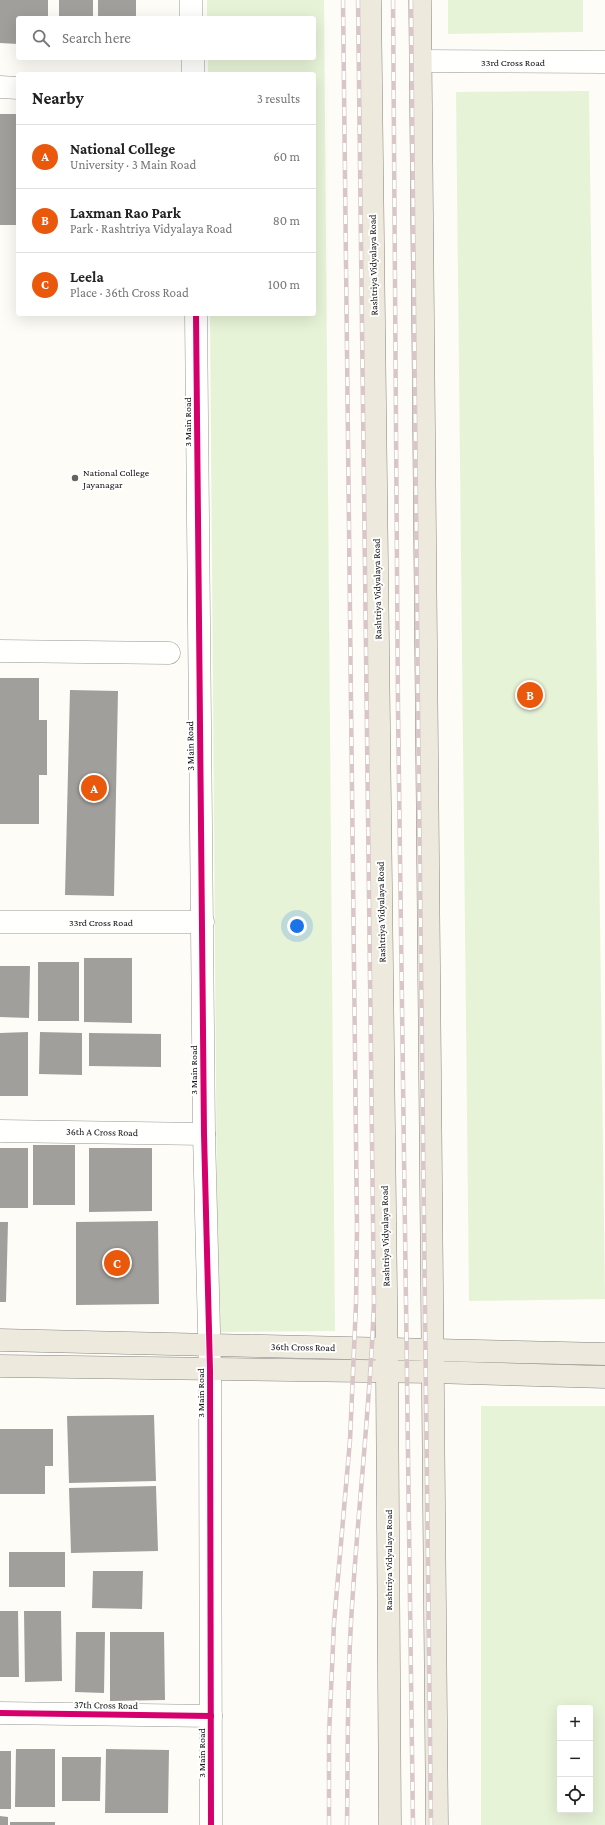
<!DOCTYPE html>
<html lang="en">
<head>
<meta charset="utf-8">
<style>
  :root { --surface:#fff; --page:#f2f2f2; --text:#222; --muted:#767676; --line:#e0e0e0; --accent:#ea580c }
  body { margin:0; font-family:"Crimson Pro",serif; background:var(--page); color:var(--text) }
  .controls { position:absolute; right:12px; bottom:12px; display:grid; overflow:hidden; border-radius:4px; box-shadow:0 4px 16px #0002 }
  .controls button { width:36px; height:36px; display:grid; place-items:center; padding:0; border:0; border-bottom:1px solid var(--line); background:var(--surface); color:var(--text); font:20px sans-serif }
  .you { position:absolute; left:297px; top:926px; width:14px; height:14px; margin:-10px; border:3px solid #fff; border-radius:50%; background:#1a73e8; box-shadow:0 0 0 6px #1a73e833 }
  .badge { display:grid; place-items:center; width:26px; height:26px; border-radius:50%; background:var(--accent); color:#fff; font-size:13px; font-weight:700 }
  .pin { position:absolute; translate:-50% -50%; border:2px solid #fff; box-shadow:0 1px 4px #0006 }
  .list { margin:0; padding:0; list-style:none }
  h2 { display:flex; justify-content:space-between; align-items:center; height:52px; margin:0; padding:0 16px; font-size:17px }
  h2 small { font-size:13px; font-weight:400; color:var(--muted) }
  .list li { display:grid; grid-template-columns:26px 1fr auto; gap:12px; align-items:center; box-sizing:border-box; height:64px; padding:0 16px; border-top:1px solid var(--line) }
  .list b { display:block; font-size:15px; white-space:nowrap }
  .list p { margin:0; font-size:13px; white-space:nowrap; color:var(--muted) }
  .list em { font-size:13px; font-style:normal; color:var(--muted) }
  .icon { flex:none; width:22px; height:22px; fill:none; stroke:currentColor; stroke-width:2; stroke-linecap:round; stroke-linejoin:round }
  .map { position:relative; flex:none; width:605px; height:1825px; overflow:hidden }
  .search { position:absolute; background:var(--surface); box-shadow:0 4px 16px #0002; left:16px; top:16px; width:300px; height:44px; display:flex; align-items:center; gap:10px; box-sizing:border-box; padding:0 14px; border-radius:4px; color:var(--muted); font-size:15px }
  .panel { position:absolute; background:var(--surface); box-shadow:0 4px 16px #0002; left:16px; top:72px; width:300px; height:244px; border-radius:4px }
  .map>svg:first-child { display:block }
  .green { fill:#e7f3d7; fill-rule:evenodd }
  .building { fill:#a19f9c }
  .lines { fill:none; stroke-linecap:round; stroke-linejoin:round }
  .minor-casing { stroke:#979795; stroke-width:23 }
  .major-casing { stroke:#858482; stroke-width:23 }
  .minor { stroke:#fffffe; stroke-width:22 }
  .major { stroke:#ede9dc; stroke-width:22 }
  .rail-casing { stroke:#d9c6c7; stroke-width:4.5 }
  .rail { stroke:#fff; stroke-width:3; stroke-dasharray:9; stroke-linecap:butt }
  .cycleway-casing { stroke:#fff; stroke-width:8 }
  .cycleway { stroke:#d6006c; stroke-width:6 }
  .poi-dot { fill:#646362; stroke:#fff; stroke-width:1.5 }
  .labels { text-anchor:middle; dominant-baseline:central; stroke-width:4; stroke-linejoin:round; paint-order:stroke }
  .street-label { font-size:10px; fill:#111; stroke:#fff }
  .poi-label { font-size:10px; fill:#111; stroke:#fff; text-anchor:start }
</style>
</head>
<body>
<div class="map">
<svg width="605" height="1825" viewBox="0 0 605 1825">
  <rect width="100%" height="100%" fill="#fdfcf7"/>
  <!-- green -->
  <g class="green">
    <path d="M 207,0 L 324,0 L 335,1331 L 218,1332 L 210,314 L 314,314 L 314,74 L 208,74 L 208,58 L 314,58 L 314,18 L 207,18 Z"/>
    <path d="M 448,0 L 583,0 L 583,32 L 448,34 Z"/>
    <path d="M 589,91 L 605,1299 L 469,1301 L 456,92 Z"/>
    <path d="M 481,1406 L 605,1406 L 605,1825 L 481,1825 ZM 560,1708 L 590,1708 L 590,1810 L 560,1810 Z"/>
  </g>
  <!-- building -->
  <g class="building">
    <path d="M 0,0 L 48,0 L 48,18 L 18,18 L 18,44 L 0,43 Z"/>
    <rect x="59" y="0" width="34" height="18"/>
    <rect x="98" y="0" width="38" height="18"/>
    <rect x="0" y="114" width="18" height="111"/>
    <path d="M 0,678 L 39,678 L 39,720 L 47,720 L 47,775 L 39,775 L 39,824 L 0,824 Z"/>
    <path d="M 70,690 L 118,691 L 114,896 L 65,895 Z"/>
    <path d="M 84,958 L 132,958 L 132,1023 L 84,1022 Z"/>
    <rect x="38" y="962" width="41" height="59"/>
    <path d="M 0,966 L 30,966 L 29,1018 L 0,1017 Z"/>
    <path d="M 28,1032 L 28,1096 L 0,1096 L 0,1033 Z"/>
    <path d="M 40,1032 L 82,1033 L 82,1075 L 39,1074 Z"/>
    <path d="M 89,1033 L 161,1034 L 161,1067 L 89,1066 Z"/>
    <rect x="33" y="1145" width="42" height="60"/>
    <rect x="0" y="1148" width="28" height="60"/>
    <path d="M 89,1148 L 152,1148 L 152,1211 L 89,1212 Z"/>
    <path d="M 158,1221 L 159,1304 L 76,1305 L 76,1222 Z"/>
    <path d="M 0,1222 L 8,1222 L 6,1302 L 0,1302 Z"/>
    <path d="M 154,1415 L 156,1481 L 69,1483 L 67,1416 Z"/>
    <path d="M 0,1429 L 53,1429 L 53,1466 L 45,1466 L 45,1494 L 0,1494 Z"/>
    <path d="M 156,1486 L 158,1551 L 71,1553 L 69,1488 Z"/>
    <rect x="9" y="1552" width="56" height="35"/>
    <path d="M 93,1571 L 143,1571 L 142,1609 L 92,1608 Z"/>
    <path d="M 0,1611 L 18,1611 L 19,1677 L 0,1677 Z"/>
    <path d="M 24,1611 L 61,1611 L 62,1681 L 25,1682 Z"/>
    <path d="M 76,1632 L 105,1632 L 104,1693 L 75,1692 Z"/>
    <path d="M 110,1632 L 164,1632 L 165,1700 L 110,1701 Z"/>
    <path d="M 16,1749 L 55,1749 L 55,1807 L 15,1807 Z"/>
    <path d="M 106,1749 L 169,1750 L 168,1813 L 105,1813 Z"/>
    <rect x="0" y="1751" width="11" height="58"/>
    <path d="M 62,1757 L 101,1757 L 100,1801 L 62,1801 Z"/>
    <path d="M 0,1816 L 8,1817 L 8,1825 L 0,1825 Z"/>
    <rect x="10" y="1822" width="45" height="3"/>
  </g>
  <g class="lines">
    <!-- minor casing -->
    <g class="minor-casing">
      <g id="minor">
        <path d="M 191,0 L 191,18"/>
        <path d="M 193,58 L 193,74"/>
        <path d="M 421,61 L 605,62"/>
        <path d="M 0,87 L 18,88"/>
        <path d="M 196,314 L 204,1134 L 210,1370 L 211,1825"/>
        <path d="M 0,651 L 169,653"/>
        <path d="M 0,922 L 203,922"/>
        <path d="M 0,1131 L 204,1134"/>
        <path d="M 0,1713 L 211,1716"/>
      </g>
    </g>
    <!-- major casing -->
    <g class="major-casing">
      <g id="major">
        <path d="M 370,0 L 387,1372 L 390,1825"/>
        <path d="M 420,0 L 437,1825"/>
        <path d="M 0,1340 L 605,1354"/>
        <path d="M 0,1366 L 432,1372 L 605,1377"/>
      </g>
    </g>
    <!-- minor -->
    <use href="#minor" class="minor"/>
    <!-- major -->
    <use href="#major" class="major"/>
    <!-- rail casing -->
    <g class="rail-casing">
      <g id="rail">
        <path d="M 393,0 L 398,708 L 413,1825"/>
        <path d="M 411,0 L 418,706 L 431,1825"/>
        <path d="M 329,1825 L 329,1735 L 334,1623 L 350,1440 L 356,1304 L 357,1228 L 343,0"/>
        <path d="M 347,1825 C 348,1758 347,1690 351,1623 C 357,1516 370,1410 374,1303 L 358,0"/>
      </g>
    </g>
    <!-- rail -->
    <use href="#rail" class="rail"/>
    <!-- cycleway casing -->
    <g class="cycleway-casing">
      <g id="cycleway">
        <path d="M 196,314 L 204,1134 L 210,1370 L 211,1825"/>
        <path d="M 0,1713 L 211,1716"/>
      </g>
    </g>
    <!-- cycleway -->
    <use href="#cycleway" class="cycleway"/>
  </g>
  <!-- markers -->
  <circle class="poi-dot" cx="75" cy="478" r="4"/>
  <g class="labels">
    <!-- street labels -->
    <g class="street-label">
      <text x="513" y="62">33rd Cross Road</text>
      <text transform="translate(373 265) rotate(-91)">Rashtriya Vidyalaya Road</text>
      <text transform="translate(187 422) rotate(-90)">3 Main Road</text>
      <text transform="translate(377 589) rotate(-91)">Rashtriya Vidyalaya Road</text>
      <text transform="translate(190 746) rotate(-91)">3 Main Road</text>
      <text transform="translate(381 912) rotate(-91)">Rashtriya Vidyalaya Road</text>
      <text x="101" y="922">33rd Cross Road</text>
      <text transform="translate(193 1070) rotate(-90)">3 Main Road</text>
      <text transform="translate(102 1132) rotate(1)">36th A Cross Road</text>
      <text transform="translate(385 1236) rotate(-91)">Rashtriya Vidyalaya Road</text>
      <text transform="translate(303 1347) rotate(1)">36th Cross Road</text>
      <text transform="translate(200 1393) rotate(-90)">3 Main Road</text>
      <text transform="translate(388 1560) rotate(-90)">Rashtriya Vidyalaya Road</text>
      <text transform="translate(106 1705) rotate(1)">37th Cross Road</text>
      <text transform="translate(201 1753) rotate(-90)">3 Main Road</text>
    </g>
    <!-- poi labels -->
    <g class="poi-label">
      <text x="83" y="472">National College<tspan x="83" dy="12">Jayanagar</tspan></text>
    </g>
  </g>
</svg>
<div class="controls">
<button>+</button>
<button>−</button>
<button><svg class="icon" aria-label="locate" viewBox="0 0 24 24"><circle cx="12" cy="12" r="6"/><path d="M12 2v4M12 18v4M2 12h4M18 12h4"/></svg></button>
</div>
<div class="you"></div>
<div class="pin badge" style="left:94px;top:788px">A</div>
<div class="pin badge" style="left:530px;top:695px">B</div>
<div class="pin badge" style="left:117px;top:1263px">C</div>
<div class="search"><svg class="icon" aria-label="search" viewBox="0 0 24 24"><circle cx="10" cy="10" r="6"/><path d="M15 15l6 6"/></svg>Search here</div>
<section class="panel">
<h2>Nearby<small>3 results</small></h2>
<ul class="list">
<li><span class="badge">A</span><div><b>National College</b><p>University · 3 Main Road</p></div><em>60 m</em></li>
<li><span class="badge">B</span><div><b>Laxman Rao Park</b><p>Park · Rashtriya Vidyalaya Road</p></div><em>80 m</em></li>
<li><span class="badge">C</span><div><b>Leela</b><p>Place · 36th Cross Road</p></div><em>100 m</em></li>
</ul>
</section>
</div>
</body>
</html>
